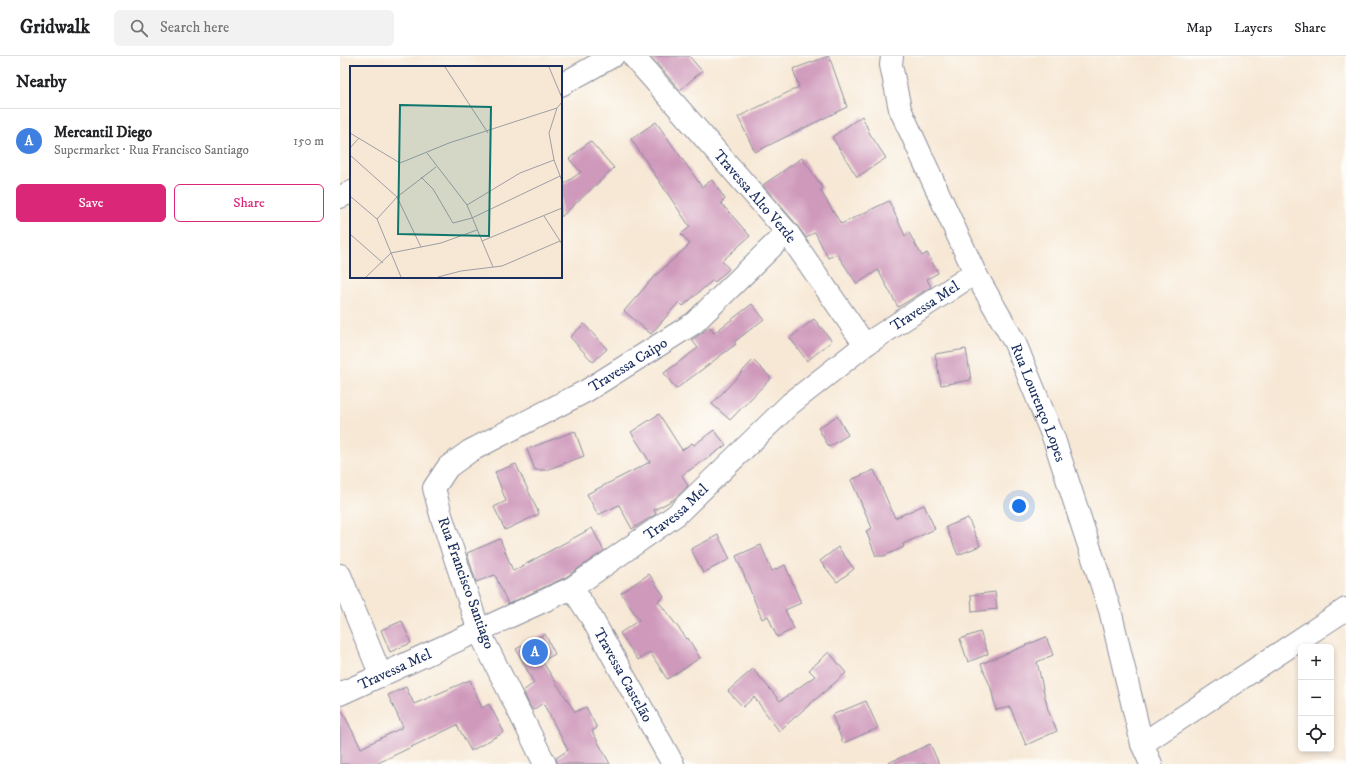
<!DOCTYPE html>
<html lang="en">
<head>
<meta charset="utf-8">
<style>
  :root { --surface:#fff; --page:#f2f2f2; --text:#202124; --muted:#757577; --line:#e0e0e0; --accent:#db2777 }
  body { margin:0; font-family:"IM FELL DW Pica",serif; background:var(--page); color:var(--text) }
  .controls { position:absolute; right:12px; bottom:12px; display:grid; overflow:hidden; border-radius:6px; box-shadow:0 2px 6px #0003 }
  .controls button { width:36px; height:36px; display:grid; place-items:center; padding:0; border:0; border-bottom:1px solid var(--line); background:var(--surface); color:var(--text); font:20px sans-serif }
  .you { position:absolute; left:679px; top:450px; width:14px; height:14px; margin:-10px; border:3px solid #fff; border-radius:50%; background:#1a73e8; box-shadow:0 0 0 6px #1a73e833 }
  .badge { display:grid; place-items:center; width:26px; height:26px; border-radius:50%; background:var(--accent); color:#fff; font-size:13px; font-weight:700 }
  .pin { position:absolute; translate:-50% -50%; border:2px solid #fff; box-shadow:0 1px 4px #0006 }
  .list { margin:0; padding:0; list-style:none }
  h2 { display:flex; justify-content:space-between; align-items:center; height:52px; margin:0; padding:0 16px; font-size:17px }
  h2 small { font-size:13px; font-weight:400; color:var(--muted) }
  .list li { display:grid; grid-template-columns:26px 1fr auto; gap:12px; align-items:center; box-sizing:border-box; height:64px; padding:0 16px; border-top:1px solid var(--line) }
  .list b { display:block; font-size:15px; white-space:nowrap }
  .list p { margin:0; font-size:13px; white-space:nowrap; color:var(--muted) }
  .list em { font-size:13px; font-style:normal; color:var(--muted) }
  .actions { display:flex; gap:8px; padding:12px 16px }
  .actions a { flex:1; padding:9px 0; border:1px solid var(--accent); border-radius:6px; text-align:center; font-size:14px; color:var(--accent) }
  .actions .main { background:var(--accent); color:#fff }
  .icon { flex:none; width:22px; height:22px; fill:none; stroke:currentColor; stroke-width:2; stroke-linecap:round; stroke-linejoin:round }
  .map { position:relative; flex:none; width:1006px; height:708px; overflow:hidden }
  header { display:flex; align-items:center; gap:24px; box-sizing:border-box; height:56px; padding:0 20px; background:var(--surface); border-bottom:1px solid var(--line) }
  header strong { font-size:19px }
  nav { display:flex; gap:22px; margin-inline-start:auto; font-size:14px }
  .search { width:280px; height:36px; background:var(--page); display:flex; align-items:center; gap:10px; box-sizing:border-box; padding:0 14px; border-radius:6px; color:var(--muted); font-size:15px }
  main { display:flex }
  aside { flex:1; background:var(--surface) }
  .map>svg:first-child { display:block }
  .building { fill:#cf99bb }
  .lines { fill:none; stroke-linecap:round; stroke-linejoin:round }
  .minor-casing { stroke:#898c9a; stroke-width:24 }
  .minor { stroke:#fff; stroke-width:22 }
  .labels { text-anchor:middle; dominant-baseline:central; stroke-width:3; stroke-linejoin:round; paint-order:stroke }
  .street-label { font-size:15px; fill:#1b2f5e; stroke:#fdfcf7 }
  .inset-road { fill:none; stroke:#9f9ea5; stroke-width:1 }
  .view { fill:#0f766e; fill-opacity:0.15; stroke:#0f766e; stroke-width:2 }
  .inset-edge { fill:none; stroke:#1b2f5e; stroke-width:2 }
</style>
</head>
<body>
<header>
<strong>Gridwalk</strong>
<div class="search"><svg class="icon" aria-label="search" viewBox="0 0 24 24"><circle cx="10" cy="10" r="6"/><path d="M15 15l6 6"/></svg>Search here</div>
<nav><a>Map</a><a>Layers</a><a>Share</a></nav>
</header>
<main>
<aside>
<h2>Nearby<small></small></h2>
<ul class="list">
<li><span class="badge" style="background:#3f7fe0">A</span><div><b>Mercantil Diego</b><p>Supermarket · Rua Francisco Santiago</p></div><em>150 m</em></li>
</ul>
<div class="actions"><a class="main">Save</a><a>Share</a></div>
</aside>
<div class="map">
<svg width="1006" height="708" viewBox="0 0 1006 708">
  <rect width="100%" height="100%" fill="#fdfcf7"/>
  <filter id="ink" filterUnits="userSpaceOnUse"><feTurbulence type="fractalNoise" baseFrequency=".025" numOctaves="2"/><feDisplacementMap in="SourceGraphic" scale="8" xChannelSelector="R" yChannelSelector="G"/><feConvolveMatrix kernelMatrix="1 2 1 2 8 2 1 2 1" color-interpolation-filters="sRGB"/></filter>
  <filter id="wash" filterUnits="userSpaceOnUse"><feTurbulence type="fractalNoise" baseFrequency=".012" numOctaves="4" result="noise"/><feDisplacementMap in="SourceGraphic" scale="16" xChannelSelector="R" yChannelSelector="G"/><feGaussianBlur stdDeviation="0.9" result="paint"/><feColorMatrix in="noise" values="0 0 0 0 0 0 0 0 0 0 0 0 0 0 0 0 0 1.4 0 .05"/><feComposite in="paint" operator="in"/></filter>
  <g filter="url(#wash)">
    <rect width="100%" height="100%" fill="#f7e8d5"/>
    <g id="blocks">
      <!-- building -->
      <g class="building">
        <path d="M 310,0 L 349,0 L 362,15 L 340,34 Z"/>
        <path d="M 489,0 L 507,51 L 415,96 L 398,61 L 459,31 L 453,13 Z"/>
        <path d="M 522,60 L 530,78 L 546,102 L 517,121 L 492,81 Z"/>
        <path d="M 316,66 L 362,131 L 372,124 L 385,143 L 381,147 L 410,180 L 382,205 L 389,213 L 375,226 L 373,224 L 343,250 L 339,246 L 311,278 L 284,255 L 312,223 L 350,188 L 341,178 L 350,171 L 291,83 Z"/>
        <path d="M 250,85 L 274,112 L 221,161 L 221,130 L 241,116 L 229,103 Z"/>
        <path d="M 462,102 L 483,132 L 480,134 L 501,168 L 549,145 L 565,180 L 569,177 L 582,200 L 587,197 L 598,217 L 587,223 L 591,231 L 558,251 L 538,214 L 517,228 L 497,198 L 488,202 L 475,176 L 466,182 L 456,168 L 423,129 Z"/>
        <path d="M 412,248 L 424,263 L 394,286 L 396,288 L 336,333 L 324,317 L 358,292 L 352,284 L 370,271 L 374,277 Z"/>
        <path d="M 474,263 L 492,285 L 467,305 L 450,282 Z"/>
        <path d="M 244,268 L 267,293 L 253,306 L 230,281 Z"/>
        <path d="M 626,293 L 631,324 L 601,329 L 595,298 Z"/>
        <path d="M 413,304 L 431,322 L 390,364 L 372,348 Z"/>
        <path d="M 319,358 L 342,394 L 352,387 L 354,389 L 374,374 L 386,389 L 368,402 L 342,419 L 348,430 L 333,444 L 314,454 L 316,458 L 292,473 L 279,449 L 258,459 L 247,438 L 310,406 L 291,376 Z"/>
        <path d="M 497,360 L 508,379 L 489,391 L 478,372 Z"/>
        <path d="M 235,375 L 244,400 L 206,414 L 195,414 L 187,393 Z"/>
        <path d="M 176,408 L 199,458 L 165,474 L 154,451 L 166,445 L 155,416 Z"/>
        <path d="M 534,414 L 555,462 L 584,449 L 595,473 L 563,488 L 564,491 L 544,500 L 536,500 L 526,475 L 532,472 L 511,424 Z"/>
        <path d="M 628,462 L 640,490 L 618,499 L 606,471 Z"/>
        <path d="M 252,472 L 264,495 L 226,521 L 168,548 L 155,519 L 136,526 L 127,497 L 160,483 L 173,515 Z"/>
        <path d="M 378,479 L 390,503 L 363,517 L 351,493 Z"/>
        <path d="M 421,489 L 432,515 L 445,509 L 461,547 L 445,554 L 454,573 L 437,581 L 428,560 L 422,563 L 396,500 Z"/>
        <path d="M 498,491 L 514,513 L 497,526 L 480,505 Z"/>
        <path d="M 309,518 L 324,540 L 318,545 L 347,583 L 348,582 L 360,602 L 327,623 L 310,596 L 298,604 L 280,577 L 299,564 L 281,537 Z"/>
        <path d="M 655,536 L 657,553 L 632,556 L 631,539 Z"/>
        <path d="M 62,565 L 71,587 L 50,596 L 41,574 Z"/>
        <path d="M 640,576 L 648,598 L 628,606 L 620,583 Z"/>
        <path d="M 205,578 L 215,598 L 202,605 L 235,656 L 246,651 L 257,672 L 252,675 L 270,708 L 217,708 L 216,702 L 228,694 L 203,647 L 193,654 L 190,650 L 183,635 L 194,627 L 176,593 Z"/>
        <path d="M 706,581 L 713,599 L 697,606 L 708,654 L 717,675 L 686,689 L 670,651 L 656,654 L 651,632 L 641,608 Z"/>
        <path d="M 489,596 L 506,617 L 439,675 L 414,641 L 403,651 L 388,635 L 413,613 L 440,645 L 475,620 L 469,614 Z"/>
        <path d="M 130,624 L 142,652 L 149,648 L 164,676 L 131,695 L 117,669 L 36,708 L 0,708 L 0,651 L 21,692 L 63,671 L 48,639 L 66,631 L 74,648 Z"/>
        <path d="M 526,645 L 538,672 L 503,687 L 492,659 Z"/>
        <path d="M 590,688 L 599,708 L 546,708 Z"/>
      </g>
    </g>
  </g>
  <g filter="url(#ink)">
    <use href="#blocks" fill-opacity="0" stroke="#898c9a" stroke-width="1"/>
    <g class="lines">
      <!-- minor casing -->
      <g class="minor-casing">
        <g id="minor">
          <path id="s1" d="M 293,0 L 447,176 L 525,289"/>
          <path id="s2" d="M 552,0 L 551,9 L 560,53 L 635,217 L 675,287 L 714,383 L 770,554 L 802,688 L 811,708"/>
          <path d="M 221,29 L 273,0"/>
          <path d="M 0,141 L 11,136"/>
          <path d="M 0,519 L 41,620"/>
          <path id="s3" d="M 232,532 L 251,561 L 333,708"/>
          <path id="s4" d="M 0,638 L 232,532 L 336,459 L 450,348 L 525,289 L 635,217"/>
          <path d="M 802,688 L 1006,553"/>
          <path id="s5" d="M 205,708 L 139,575 L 101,459 L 94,432 L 108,411 L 130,395 L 246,335 L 354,267 L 447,176"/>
        </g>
      </g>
      <!-- minor -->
      <use href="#minor" class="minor"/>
    </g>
  </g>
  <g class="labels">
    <!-- street labels -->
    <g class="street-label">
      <text stroke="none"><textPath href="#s1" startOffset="186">Travessa Alto Verde</textPath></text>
      <text stroke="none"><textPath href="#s4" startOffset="708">Travessa Mel</textPath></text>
      <text stroke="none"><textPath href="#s5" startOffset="531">Travessa Caipo</textPath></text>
      <text stroke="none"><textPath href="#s2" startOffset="379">Rua Lourenço Lopes</textPath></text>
      <text stroke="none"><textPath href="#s4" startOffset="384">Travessa Mel</textPath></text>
      <text transform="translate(126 527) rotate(70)">Rua Francisco Santiago</text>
      <text stroke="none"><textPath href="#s4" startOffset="60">Travessa Mel</textPath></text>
      <text stroke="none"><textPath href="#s3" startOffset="101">Travessa Castelão</textPath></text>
    </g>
  </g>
  <!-- overview -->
  <g transform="translate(10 10)">
    <rect width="212" height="212" fill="#f7e8d5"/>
    <path class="inset-road" d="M 95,1 L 138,67M 199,1 L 212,32M 212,36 L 207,42 L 199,67 L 204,94 L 212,115M 0,67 L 50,97 L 99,77 L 207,42M 0,82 L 9,72M 77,87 L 117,139 L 143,201M 0,89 L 47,131 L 71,181M 71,111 L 83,123 L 103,157 L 122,152 L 210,110M 0,130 L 27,153 L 51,211M 117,139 L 170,107 L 204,94M 194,150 L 212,178M 27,153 L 47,131 L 86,101M 0,168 L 33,197M 132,175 L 212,142M 16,211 L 41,187 L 91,177 L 127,164M 88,211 L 111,205 L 152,200 L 210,175"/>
    <path class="view" d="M 50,39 L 141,41 L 139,170 L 48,168 Z"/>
    <rect width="212" height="212" class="inset-edge"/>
  </g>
</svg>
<div class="controls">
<button>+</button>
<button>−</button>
<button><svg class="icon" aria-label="locate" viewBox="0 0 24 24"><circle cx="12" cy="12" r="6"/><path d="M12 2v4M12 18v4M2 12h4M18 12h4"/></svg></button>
</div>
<div class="you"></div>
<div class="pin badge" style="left:195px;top:596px;background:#3f7fe0">A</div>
</div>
</main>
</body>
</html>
